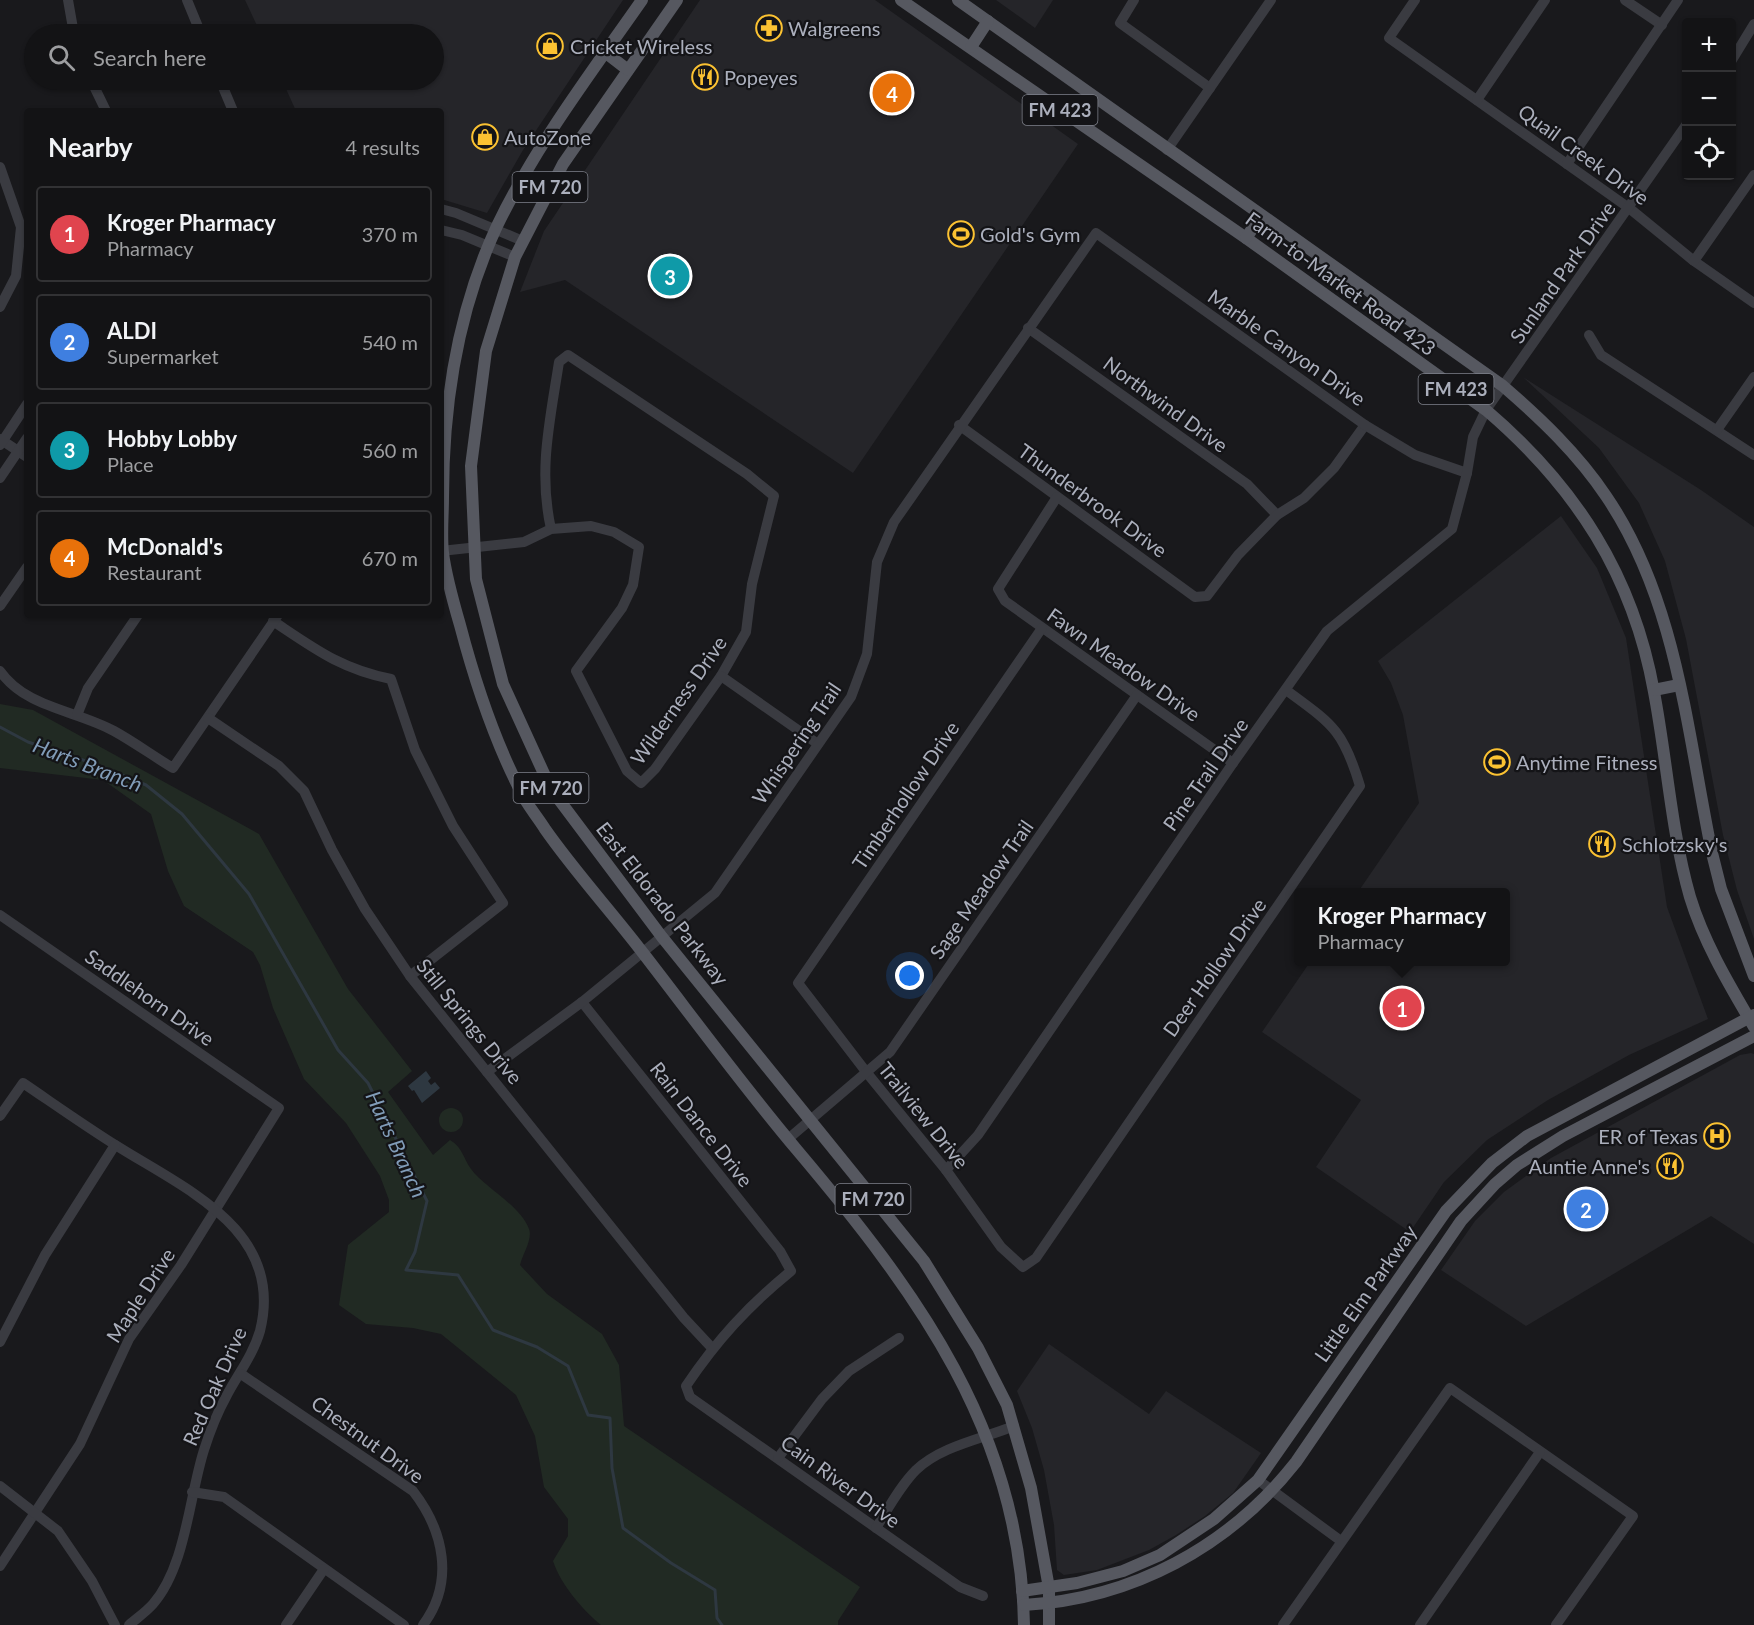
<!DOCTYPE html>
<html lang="en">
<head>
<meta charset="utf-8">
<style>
  :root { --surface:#131315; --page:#1c1c1e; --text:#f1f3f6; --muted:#9d9ea0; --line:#323234; --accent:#ea580c }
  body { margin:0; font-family:Lato,sans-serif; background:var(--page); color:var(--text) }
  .controls { position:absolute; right:18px; top:18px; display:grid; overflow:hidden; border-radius:6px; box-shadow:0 2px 4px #0004 }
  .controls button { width:54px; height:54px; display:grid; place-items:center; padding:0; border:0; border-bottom:2px solid var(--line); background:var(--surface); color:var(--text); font:30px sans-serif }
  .you { position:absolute; left:910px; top:976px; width:21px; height:21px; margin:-15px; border:4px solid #fff; border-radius:50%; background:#1a73e8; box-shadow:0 0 0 9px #1a73e833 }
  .badge { display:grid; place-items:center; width:39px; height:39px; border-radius:50%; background:var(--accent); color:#fff; font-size:20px; font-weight:700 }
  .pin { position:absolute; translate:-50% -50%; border:3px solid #fff; box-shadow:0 2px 6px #0006 }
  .popup { position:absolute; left:1294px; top:888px; width:216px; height:78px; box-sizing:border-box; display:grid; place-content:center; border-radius:6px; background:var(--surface); filter:drop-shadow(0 2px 4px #0005); font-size:20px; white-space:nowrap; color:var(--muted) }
  .popup b { font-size:22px; color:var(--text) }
  .popup::after { content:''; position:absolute; left:50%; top:100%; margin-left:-12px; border:12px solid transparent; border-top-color:var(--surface) }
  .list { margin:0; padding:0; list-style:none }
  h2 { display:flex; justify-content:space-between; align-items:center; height:78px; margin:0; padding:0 24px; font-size:26px }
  h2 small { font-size:20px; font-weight:400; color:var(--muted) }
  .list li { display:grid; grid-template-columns:39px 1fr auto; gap:18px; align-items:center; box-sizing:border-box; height:96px; margin:0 12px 12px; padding:0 12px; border:2px solid var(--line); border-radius:6px }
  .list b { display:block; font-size:22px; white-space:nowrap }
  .list p { margin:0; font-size:20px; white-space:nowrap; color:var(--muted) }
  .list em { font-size:20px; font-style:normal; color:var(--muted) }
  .icon { flex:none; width:33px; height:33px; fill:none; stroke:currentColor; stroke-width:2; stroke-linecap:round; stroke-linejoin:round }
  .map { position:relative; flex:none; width:1754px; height:1625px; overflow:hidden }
  .search { position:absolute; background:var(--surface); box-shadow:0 2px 4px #0004; left:24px; top:24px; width:420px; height:66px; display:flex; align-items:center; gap:15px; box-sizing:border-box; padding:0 21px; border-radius:33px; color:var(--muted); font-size:22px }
  .panel { position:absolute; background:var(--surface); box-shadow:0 2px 4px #0004; left:24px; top:108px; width:420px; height:510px; border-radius:6px }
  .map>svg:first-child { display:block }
  .built { fill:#252529 }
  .green { fill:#212a23 }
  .water { fill:#2e3841 }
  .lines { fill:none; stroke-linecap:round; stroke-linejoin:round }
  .stream { stroke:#2e3841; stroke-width:3 }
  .minor { stroke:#3a3b41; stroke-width:10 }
  .major { stroke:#565860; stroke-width:12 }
  .labels { text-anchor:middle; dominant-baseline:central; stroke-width:4.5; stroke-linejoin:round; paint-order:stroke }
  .shield { fill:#141417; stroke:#7e808a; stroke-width:1.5 }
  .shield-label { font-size:18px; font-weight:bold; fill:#abafbc }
  .poi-label { font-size:20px; fill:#abafbc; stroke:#141417; text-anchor:start }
  .street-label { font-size:20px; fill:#abafbc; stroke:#141417 }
  .water-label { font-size:21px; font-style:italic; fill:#819cb8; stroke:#141417 }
</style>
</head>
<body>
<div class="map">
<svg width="1754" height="1625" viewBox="0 0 1754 1625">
  <rect width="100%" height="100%" fill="#19191c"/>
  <!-- built -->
  <g class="built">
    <path d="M 245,0 L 623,0 L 523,150 L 487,213 L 441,199 L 441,111 L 296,111 L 282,80 L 434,80 L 434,34 L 261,34 Z"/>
    <path d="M 700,0 L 875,0 L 1078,144 L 853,473 L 565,280 L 520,292 L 544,231 Z"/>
    <path d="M 996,0 L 1053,0 L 1035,28 Z"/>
    <path d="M 1523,377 L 1701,490 L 1754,527 L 1754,939 L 1737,890 L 1723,835 L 1686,639 L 1665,561 L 1639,503 L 1599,448 Z"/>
    <path d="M 1561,516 L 1597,568 L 1626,638 L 1667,907 L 1708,1019 L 1629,1055 L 1548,1100 L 1487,1140 L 1444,1182 L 1410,1232 L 1316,1167 L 1361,1100 L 1262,1032 L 1310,962 L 1506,962 L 1506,892 L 1358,892 L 1419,803 L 1403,715 L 1391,683 L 1378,661 Z"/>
    <path d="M 1751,1053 L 1754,1054 L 1754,1244 L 1711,1216 L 1526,1326 L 1441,1270 L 1475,1221 L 1504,1192 L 1551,1158 L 1740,1055 Z"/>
    <path d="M 1049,1344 L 1149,1414 L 1166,1391 L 1261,1453 L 1233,1493 L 1205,1516 L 1176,1535 L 1149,1550 L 1097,1570 L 1064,1575 L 1057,1570 L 1054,1525 L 1044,1470 L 1032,1428 L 1017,1391 Z"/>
  </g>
  <!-- green -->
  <g class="green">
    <path d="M 0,704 L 33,710 L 259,834 L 348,989 L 412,1071 L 388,1092 L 433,1155 L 450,1140 C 463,1148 463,1158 471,1169 C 485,1188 520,1205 529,1229 C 533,1239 522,1255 520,1265 L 547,1294 L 602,1334 L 619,1365 L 624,1426 L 860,1587 L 838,1621 L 838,1625 L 601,1625 C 582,1609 561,1585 553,1561 L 568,1536 L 568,1519 L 544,1487 L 535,1436 L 516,1395 L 441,1334 L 413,1328 L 366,1324 L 339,1305 L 348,1245 L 389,1212 L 389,1200 L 380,1176 L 346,1123 L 304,1079 L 273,1008 L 260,965 L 253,952 L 184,906 L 168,871 L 151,814 L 103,780 L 0,768 Z"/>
    <circle cx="451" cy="1120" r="12"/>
  </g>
  <!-- water -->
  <path class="water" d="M 426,1071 L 431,1078 L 428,1081 L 431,1085 L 435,1082 L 440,1088 L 422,1103 L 414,1090 L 412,1091 L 408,1086 Z"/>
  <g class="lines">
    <!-- stream -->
    <path class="stream" d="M 0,727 L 28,742 L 95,764 L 146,785 L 182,814 L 249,894 L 338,1050 L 368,1083 L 427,1201 L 415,1252 L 406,1270 L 458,1275 L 493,1330 L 537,1347 L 568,1366 L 588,1415 L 610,1418 L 612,1468 L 623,1528 L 671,1563 L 715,1590 L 717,1618 L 722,1625"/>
    <!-- minor -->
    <g class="minor">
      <path d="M 68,0 L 74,34"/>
      <path d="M 187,0 L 201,34"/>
      <path d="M 1134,0 L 1120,23 L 1210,88"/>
      <path d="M 1415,0 L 1389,38 L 1629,208 L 1694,261 L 1754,303"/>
      <path d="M 1625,0 L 1662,25"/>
      <path d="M 1732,60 L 1754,24"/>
      <path d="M 91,80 L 106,111"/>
      <path d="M 220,80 L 233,111"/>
      <path d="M 1477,100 L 1545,0"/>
      <path d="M 1167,150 L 1271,0"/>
      <path d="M 1567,164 L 1678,0"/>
      <path d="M 0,167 L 21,227 L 16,276 L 0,307"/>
      <path d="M 441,209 L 456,213 L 523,241"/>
      <path d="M 441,230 L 462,235 L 515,257"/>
      <path d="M 1694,261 L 1754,175"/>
      <path d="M 1028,328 L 1247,484 L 1277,515"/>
      <path d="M 1589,335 L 1601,355 L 1754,455"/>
      <path d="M 959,425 L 1195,597 L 1207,596 L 1238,555 L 1277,515 L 1304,498 L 1334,468 L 1365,425"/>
      <path d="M 1717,430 L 1754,377"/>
      <path d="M 0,439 L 27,457"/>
      <path d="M 0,445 L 27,404"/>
      <path d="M 0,478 L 27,438"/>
      <path d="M 1057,497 L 998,589 L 1005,601 L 1233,763"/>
      <path d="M 441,551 L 524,542 L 551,529 L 591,526 L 614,532 L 639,547 L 633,585 L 622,608 L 576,671 L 627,771 L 641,783 L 655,769 L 721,676 L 746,632 L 752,584 L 774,496 L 747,474 L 568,355 L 559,362 C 550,421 538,470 551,529"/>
      <path d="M 0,606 L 27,567"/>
      <path d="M 273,621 C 315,649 341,669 391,679 L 415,750 L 453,826 L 503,903 L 410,976"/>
      <path d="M 1042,628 L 798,983 L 867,1073 L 946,1170 L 1001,1247 L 1023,1267 L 1036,1258 L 1360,786 C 1343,729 1332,724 1286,690"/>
      <path d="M 0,671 C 26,708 76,710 114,731 C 134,742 153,756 173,768 L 278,615"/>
      <path d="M 721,676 L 818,744"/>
      <path d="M 77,715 L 88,688 L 138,615"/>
      <path d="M 208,718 L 279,766 L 304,791 L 332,850 L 365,909 L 410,976 L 684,1318 L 712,1348"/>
      <path d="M 0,915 L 279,1108 L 181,1265 L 129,1339 L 80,1444 L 0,1566"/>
      <path d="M 582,1002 L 780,1251 L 791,1271 C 748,1306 717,1340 686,1386 L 690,1397 L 960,1587 L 983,1596"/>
      <path d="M 487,1072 L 582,1002 L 715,893 L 851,697 L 867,654 L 877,562 L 894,522 L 1096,233 L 1365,425 L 1415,455 L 1467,473"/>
      <path d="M 0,1116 L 23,1083 C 54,1104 85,1126 117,1146 C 187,1190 285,1231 260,1331 C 253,1355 238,1374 227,1395 C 217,1413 210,1431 204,1450 C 189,1497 186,1566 153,1604 C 146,1612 137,1618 129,1625"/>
      <path d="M 788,1139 L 890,1052 L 1137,695"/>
      <path d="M 946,1170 L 978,1135 L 1233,763 L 1327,631 L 1452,529 L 1467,473 L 1473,437 L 1486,410 L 1686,125"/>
      <path d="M 0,1342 L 45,1255 L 115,1145"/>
      <path d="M 241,1374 L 413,1491 C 444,1531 455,1582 423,1625"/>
      <path d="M 778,1458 L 822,1399 L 849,1371 L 899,1338"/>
      <path d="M 1258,1480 L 1341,1541"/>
      <path d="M 0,1486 L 58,1531 L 92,1581 L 115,1625"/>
      <path d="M 192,1492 L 224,1497 L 404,1625"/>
      <path d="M 876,1528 C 888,1509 900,1486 916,1470 C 941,1446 982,1439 1014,1426"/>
      <path d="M 286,1625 L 324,1569"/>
      <path d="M 1283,1625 L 1450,1388 L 1633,1516 L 1556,1625"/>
      <path d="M 1420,1625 L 1540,1452"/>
    </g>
    <!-- major -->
    <g class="major">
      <path d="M 642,0 C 591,73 536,145 497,226 C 458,310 443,406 443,497 C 443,515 441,535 443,553 C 446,577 453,601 460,625 C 475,682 493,737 520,790 C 526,804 537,816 545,829 C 575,872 611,911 643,953 C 694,1019 743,1086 797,1150 C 916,1291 1021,1432 1024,1625"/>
      <path d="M 677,0 L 563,164 L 515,257 L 486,351 L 471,466 L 476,579 L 503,684 L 551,789 L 662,937 L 924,1261 L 978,1348 L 1007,1405 L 1031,1488 L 1049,1588 L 1049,1625"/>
      <path d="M 901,0 L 1246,238 L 1486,410 C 1576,487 1633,575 1654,692 C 1667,760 1671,831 1690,897 C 1704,943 1730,986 1754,1027"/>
      <path d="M 958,0 L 1503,386 C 1541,419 1578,454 1606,496 C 1677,600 1687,732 1712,853 L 1721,889 L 1754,976"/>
      <path d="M 971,47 L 988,21"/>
      <path d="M 606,53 L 628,70"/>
      <path d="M 1246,238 L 1261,216"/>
      <path d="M 1654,690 L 1679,685"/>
      <path d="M 1022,1591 L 1077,1583 L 1123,1571 L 1160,1555 L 1214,1519 L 1258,1480 L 1446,1211 L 1492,1163 L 1527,1136 L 1754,1015"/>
      <path d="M 1024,1605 C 1132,1599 1229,1547 1296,1462 L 1461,1221 L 1495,1184 L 1517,1165 L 1563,1136 L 1754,1036"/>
    </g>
  </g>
  <!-- icons -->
  <defs>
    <g id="pharmacy-ring" transform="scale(1.35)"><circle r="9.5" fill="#141417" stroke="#fbc232" stroke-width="1.5"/><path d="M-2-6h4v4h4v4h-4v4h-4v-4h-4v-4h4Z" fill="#fbc232"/></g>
    <g id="shop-ring" transform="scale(1.35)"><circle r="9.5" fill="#141417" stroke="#fbc232" stroke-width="1.5"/><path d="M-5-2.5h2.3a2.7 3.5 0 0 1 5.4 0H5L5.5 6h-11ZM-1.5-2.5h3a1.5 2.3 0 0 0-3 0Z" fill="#fbc232"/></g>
    <g id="restaurant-ring" transform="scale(1.35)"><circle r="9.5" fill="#141417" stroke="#fbc232" stroke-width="1.5"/><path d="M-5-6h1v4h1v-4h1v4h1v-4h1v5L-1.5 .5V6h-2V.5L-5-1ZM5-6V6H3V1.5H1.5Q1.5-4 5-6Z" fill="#fbc232"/></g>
    <g id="stadium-ring" transform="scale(1.35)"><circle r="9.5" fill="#141417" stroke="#fbc232" stroke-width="1.5"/><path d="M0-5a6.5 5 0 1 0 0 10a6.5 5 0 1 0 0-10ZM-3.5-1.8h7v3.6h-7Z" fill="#fbc232"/></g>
    <g id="hospital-ring" transform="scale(1.35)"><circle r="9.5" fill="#141417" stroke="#fbc232" stroke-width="1.5"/><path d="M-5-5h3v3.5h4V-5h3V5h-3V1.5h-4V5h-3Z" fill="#fbc232"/></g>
  </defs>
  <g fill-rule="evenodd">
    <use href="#pharmacy-ring" x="769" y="28"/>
    <use href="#shop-ring" x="550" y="46"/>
    <use href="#restaurant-ring" x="705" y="77"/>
    <use href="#shop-ring" x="485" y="137"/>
    <use href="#stadium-ring" x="961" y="234"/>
    <use href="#stadium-ring" x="1497" y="762"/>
    <use href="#restaurant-ring" x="1602" y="844"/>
    <use href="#hospital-ring" x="1717" y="1136"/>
    <use href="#restaurant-ring" x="1670" y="1166"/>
  </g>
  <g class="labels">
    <!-- shield labels -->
    <g class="shield">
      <rect x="1022.5" y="95" width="75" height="30" rx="4.5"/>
      <rect x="512.5" y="172" width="75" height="30" rx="4.5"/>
      <rect x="1418.5" y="374" width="75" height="30" rx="4.5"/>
      <rect x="513.5" y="773" width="75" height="30" rx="4.5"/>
      <rect x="835.5" y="1184" width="75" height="30" rx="4.5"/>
    </g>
    <g class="shield-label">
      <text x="1060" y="110">FM 423</text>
      <text x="550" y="187">FM 720</text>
      <text x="1456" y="389">FM 423</text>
      <text x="551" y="788">FM 720</text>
      <text x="873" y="1199">FM 720</text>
    </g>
    <!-- poi labels -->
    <g class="poi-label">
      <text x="788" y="28">Walgreens</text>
      <text x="570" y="46">Cricket Wireless</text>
      <text x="724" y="77">Popeyes</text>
      <text x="504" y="137">AutoZone</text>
      <text x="980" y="234">Gold's Gym</text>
      <text x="1516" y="762">Anytime Fitness</text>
      <text x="1622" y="844">Schlotzsky's</text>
      <text x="1698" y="1136" text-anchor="end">ER of Texas</text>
      <text x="1650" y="1166" text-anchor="end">Auntie Anne's</text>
    </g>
    <!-- street labels -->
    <g class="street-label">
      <text transform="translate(1584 154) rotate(36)">Quail Creek Drive</text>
      <text transform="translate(1562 272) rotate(-55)">Sunland Park Drive</text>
      <text transform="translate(1341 283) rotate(36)">Farm-to-Market Road 423</text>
      <text transform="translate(1287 347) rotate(35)">Marble Canyon Drive</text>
      <text transform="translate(1166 404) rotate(36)">Northwind Drive</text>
      <text transform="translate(1093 500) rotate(36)">Thunderbrook Drive</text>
      <text transform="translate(1124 664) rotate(35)">Fawn Meadow Drive</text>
      <text transform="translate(678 700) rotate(-55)">Wilderness Drive</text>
      <text transform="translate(796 743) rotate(-56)">Whispering Trail</text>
      <text transform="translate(1205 774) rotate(-55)">Pine Trail Drive</text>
      <text transform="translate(905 795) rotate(-56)">Timberhollow Drive</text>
      <text transform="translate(981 889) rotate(-55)">Sage Meadow Trail</text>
      <text transform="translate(663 903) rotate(52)">East Eldorado Parkway</text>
      <text transform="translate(1214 967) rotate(-55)">Deer Hollow Drive</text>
      <text transform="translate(150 997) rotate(35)">Saddlehorn Drive</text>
      <text transform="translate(470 1021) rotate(51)">Still Springs Drive</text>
      <text transform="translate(924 1115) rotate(51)">Trailview Drive</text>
      <text transform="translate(702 1124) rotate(52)">Rain Dance Drive</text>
      <text transform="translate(1365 1293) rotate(-55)">Little Elm Parkway</text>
      <text transform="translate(140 1295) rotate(-57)">Maple Drive</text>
      <text transform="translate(214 1386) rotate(-66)">Red Oak Drive</text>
      <text transform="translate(368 1439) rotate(36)">Chestnut Drive</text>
      <text transform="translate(841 1481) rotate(36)">Cain River Drive</text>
    </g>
    <!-- water labels -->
    <g class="water-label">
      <text transform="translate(88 764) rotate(21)">Harts Branch</text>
      <text transform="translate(397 1144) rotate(65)">Harts Branch</text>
    </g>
  </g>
</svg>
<div class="controls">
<button>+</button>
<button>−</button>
<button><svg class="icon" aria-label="locate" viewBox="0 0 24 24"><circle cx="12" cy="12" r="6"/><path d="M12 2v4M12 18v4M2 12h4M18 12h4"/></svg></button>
</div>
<div class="you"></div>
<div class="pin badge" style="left:1402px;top:1008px;background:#e0444e">1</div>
<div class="popup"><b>Kroger Pharmacy</b>Pharmacy</div>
<div class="pin badge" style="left:1586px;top:1209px;background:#3f7fe0">2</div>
<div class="pin badge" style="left:670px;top:276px;background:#0f9aa8">3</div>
<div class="pin badge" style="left:892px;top:93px;background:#e8710a">4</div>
<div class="search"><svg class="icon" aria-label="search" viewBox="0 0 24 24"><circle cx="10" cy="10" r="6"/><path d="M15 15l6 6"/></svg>Search here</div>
<section class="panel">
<h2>Nearby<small>4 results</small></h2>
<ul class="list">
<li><span class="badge" style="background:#e0444e">1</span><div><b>Kroger Pharmacy</b><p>Pharmacy</p></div><em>370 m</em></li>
<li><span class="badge" style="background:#3f7fe0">2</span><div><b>ALDI</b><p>Supermarket</p></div><em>540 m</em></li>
<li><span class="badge" style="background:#0f9aa8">3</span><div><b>Hobby Lobby</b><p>Place</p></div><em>560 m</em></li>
<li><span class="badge" style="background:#e8710a">4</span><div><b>McDonald's</b><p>Restaurant</p></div><em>670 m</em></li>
</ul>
</section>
</div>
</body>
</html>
